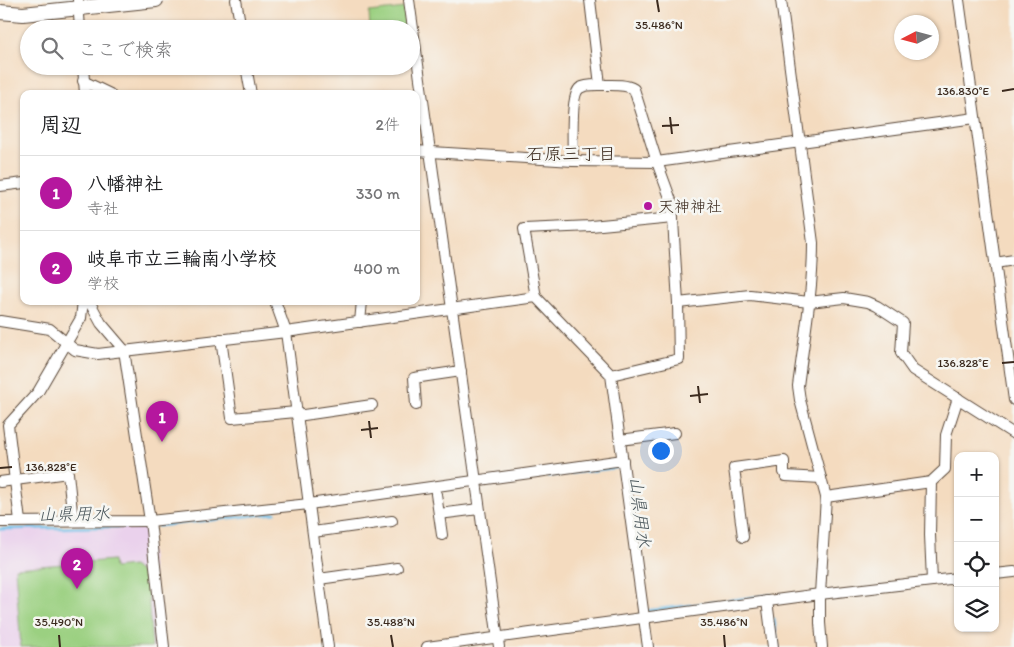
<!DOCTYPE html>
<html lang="ja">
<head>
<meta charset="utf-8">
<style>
  :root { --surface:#fff; --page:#f2f2f2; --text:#202124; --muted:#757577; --line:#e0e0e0; --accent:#b5179e }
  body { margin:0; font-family:Itim,"Klee One",sans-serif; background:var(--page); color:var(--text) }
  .controls { position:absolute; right:15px; bottom:15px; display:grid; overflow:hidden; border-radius:10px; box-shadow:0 1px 4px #0004 }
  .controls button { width:45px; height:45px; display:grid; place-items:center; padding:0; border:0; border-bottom:1px solid var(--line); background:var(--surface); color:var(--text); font:25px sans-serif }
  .compass { position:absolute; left:894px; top:15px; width:45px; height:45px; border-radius:50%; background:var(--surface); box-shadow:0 1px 4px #0004; rotate:264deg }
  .you { position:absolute; left:660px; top:450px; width:18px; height:18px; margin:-12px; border:4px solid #fff; border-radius:50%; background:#1a73e8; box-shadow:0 0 0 8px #1a73e833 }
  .badge { display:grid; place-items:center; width:32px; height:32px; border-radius:50%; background:var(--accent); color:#fff; font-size:16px; font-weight:700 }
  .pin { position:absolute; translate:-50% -41px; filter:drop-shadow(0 1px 2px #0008) }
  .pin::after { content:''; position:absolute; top:26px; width:18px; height:15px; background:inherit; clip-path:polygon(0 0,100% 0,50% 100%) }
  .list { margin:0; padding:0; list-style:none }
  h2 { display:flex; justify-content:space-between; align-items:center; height:65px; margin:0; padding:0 20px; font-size:21px }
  h2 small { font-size:16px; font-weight:400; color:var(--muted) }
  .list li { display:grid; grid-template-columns:32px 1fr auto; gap:15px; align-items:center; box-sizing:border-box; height:75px; padding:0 20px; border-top:1px solid var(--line) }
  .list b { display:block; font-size:19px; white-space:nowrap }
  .list p { margin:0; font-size:16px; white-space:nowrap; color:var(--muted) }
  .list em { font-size:16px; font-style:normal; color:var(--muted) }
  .icon { flex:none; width:28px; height:28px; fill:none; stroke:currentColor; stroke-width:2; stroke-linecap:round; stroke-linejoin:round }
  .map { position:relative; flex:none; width:1014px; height:647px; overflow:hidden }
  .search { position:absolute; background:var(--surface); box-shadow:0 1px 4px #0004; left:20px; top:20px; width:400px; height:55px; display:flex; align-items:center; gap:12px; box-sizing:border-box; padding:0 18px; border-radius:28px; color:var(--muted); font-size:19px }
  .panel { position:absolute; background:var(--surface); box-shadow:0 1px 4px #0004; left:20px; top:90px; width:400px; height:215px; border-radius:10px }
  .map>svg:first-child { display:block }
  .built { fill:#ead1ec }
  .green { fill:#9bd081; stroke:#6b7d50 }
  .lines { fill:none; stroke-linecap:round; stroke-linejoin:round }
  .stream { stroke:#6fc0eb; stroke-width:3 }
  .street-casing { stroke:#574536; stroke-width:12 }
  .secondary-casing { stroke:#574536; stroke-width:16 }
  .street { stroke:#fff; stroke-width:10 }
  .secondary { stroke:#fff; stroke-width:14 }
  .ticks { fill:none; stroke:#3b2a1e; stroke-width:2 }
  .poi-dot { fill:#b5179e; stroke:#f6f6f2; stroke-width:2 }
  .labels { text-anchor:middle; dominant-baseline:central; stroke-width:5; stroke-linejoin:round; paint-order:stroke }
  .poi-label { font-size:16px; fill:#3b2a1e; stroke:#f6f6f2; text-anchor:start }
  .neighbourhood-label { font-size:18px; fill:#3b2a1e; stroke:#f6f6f2 }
  .water-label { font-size:18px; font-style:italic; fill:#4b575c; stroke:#f6f6f2 }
  .ticks-label { font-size:12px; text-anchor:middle; fill:#3b2a1e; stroke:#f6f6f2; stroke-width:5; stroke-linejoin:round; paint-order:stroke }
</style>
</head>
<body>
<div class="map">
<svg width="1014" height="647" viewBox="0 0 1014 647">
  <rect width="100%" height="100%" fill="#f6f6f2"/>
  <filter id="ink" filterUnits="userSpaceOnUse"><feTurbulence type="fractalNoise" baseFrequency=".02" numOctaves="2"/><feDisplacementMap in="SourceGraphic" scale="10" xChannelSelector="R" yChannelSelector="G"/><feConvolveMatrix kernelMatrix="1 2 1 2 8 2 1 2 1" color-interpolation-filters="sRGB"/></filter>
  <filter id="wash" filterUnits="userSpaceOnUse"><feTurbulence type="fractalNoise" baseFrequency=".0096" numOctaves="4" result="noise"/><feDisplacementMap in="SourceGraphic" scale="20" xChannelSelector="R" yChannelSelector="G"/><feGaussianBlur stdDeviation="1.12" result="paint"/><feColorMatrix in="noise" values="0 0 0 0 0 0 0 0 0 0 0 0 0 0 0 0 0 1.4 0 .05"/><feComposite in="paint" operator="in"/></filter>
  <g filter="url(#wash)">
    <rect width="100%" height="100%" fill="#f4dbbf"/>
    <!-- built -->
    <path class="built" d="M 149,528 L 159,647 L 0,647 L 0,530 Z"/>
    <!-- green -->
    <g class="green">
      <path d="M 405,8 L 408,29 L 370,29 L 369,12 Z"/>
      <path d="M 113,560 L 114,568 L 133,566 L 147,577 L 152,647 L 21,647 L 15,568 Z"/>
    </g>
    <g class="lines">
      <!-- stream -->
      <g class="stream">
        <path d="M 548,476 L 621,467"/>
        <path d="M 158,526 L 275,513"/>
        <path d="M 0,529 L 149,526"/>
        <path d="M 645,611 L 771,595"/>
        <path d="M 774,619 L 778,647"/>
      </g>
    </g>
  </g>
  <g filter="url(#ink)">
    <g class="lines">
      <!-- street casing -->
      <g class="street-casing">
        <g id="street">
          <path d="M 78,0 L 80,29"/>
          <path d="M 236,0 L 241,29"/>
          <path d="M 409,0 L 499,647"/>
          <path d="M 590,0 L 600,85"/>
          <path d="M 781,0 L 813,243 C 813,291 804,339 798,386 L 800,400 L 826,497 L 820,594 L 820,623 L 822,647"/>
          <path d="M 959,0 L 1014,400"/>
          <path d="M 83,66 L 85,94"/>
          <path d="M 246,66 L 251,94"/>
          <path d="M 83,81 L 110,94"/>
          <path d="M 416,151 L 573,161 L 657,162 L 975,118"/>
          <path d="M 573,161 C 573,148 570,94 580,88 C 586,84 597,85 604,85 C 613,85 625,84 634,89 L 657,162 L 672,203 L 678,303 L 750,295 L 809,302 L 844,298 L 868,302 L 877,306 L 903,323 L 901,353 L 913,370 L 1014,434"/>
          <path d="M 0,186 L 24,183"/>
          <path d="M 995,263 L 1014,260"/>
          <path d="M 536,297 L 524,229 L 591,226 L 673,218"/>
          <path d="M 89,301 L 101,323 L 124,350 L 150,521 L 164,647"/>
          <path d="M 275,301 L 286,332 L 328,647"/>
          <path d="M 0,321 L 50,329 L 75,350 L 98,354 L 286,332 L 536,297 L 611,375 L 648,647"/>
          <path d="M 360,322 L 362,301"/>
          <path d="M 221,339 L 232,418 L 296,412"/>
          <path d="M 611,375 L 679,359 L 678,303"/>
          <path d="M 416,405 L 414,378 L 461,371"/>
          <path d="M 297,416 L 372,405"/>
          <path d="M 620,440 L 675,433"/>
          <path d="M 0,482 L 68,473 L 73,521"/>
          <path d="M 436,494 L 442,535"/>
          <path d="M 826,497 L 931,482"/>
          <path d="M 439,514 L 479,509"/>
          <path d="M 20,521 L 8,425 L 38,392 L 81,318 L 83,301"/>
          <path d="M 0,522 L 150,521 L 309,504 L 623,460"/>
          <path d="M 313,532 L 392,521"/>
          <path d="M 743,537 L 734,468 L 784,461 L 784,472 L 786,476 L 821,478"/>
          <path d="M 995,574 L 1014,572"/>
          <path d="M 319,579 L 397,568"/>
          <path d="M 932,581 L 930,535 L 931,482 L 945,469 L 946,435 L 958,398"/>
          <path d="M 767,601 L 773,647"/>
          <path d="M 427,647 L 820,594 L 958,578"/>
        </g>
      </g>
      <!-- secondary casing -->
      <g class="secondary-casing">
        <path id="secondary" d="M 0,12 L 23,14 L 156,0"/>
      </g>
      <!-- street -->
      <use href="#street" class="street"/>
      <!-- secondary -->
      <use href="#secondary" class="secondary"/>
    </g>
  </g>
  <!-- ticks -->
  <path class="ticks" d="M 657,0 L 659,12M 1002,91 L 1014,89M 670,117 L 672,134M 662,126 L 679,125M 1002,363 L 1014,362M 698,386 L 700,403M 690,396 L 708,394M 369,421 L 371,438M 361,430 L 378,428M 0,468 L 12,467M 59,635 L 60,647M 391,635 L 393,647M 724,635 L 725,647"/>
  <!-- markers -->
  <circle class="poi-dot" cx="648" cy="206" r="5"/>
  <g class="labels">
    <!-- poi labels -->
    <g class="poi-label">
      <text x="658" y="206">天神神社</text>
    </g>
    <!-- neighbourhood labels -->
    <g class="neighbourhood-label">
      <text x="571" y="154">石原三丁目</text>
    </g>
    <!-- water labels -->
    <g class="water-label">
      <text transform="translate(640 512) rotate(83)">山県用水</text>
      <text transform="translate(74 514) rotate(-1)">山県用水</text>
    </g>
  </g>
  <g class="ticks-label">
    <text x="659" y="29">35.486°N</text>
    <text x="963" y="95">136.830°E</text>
    <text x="963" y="367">136.828°E</text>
    <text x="51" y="471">136.828°E</text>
    <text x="59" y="626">35.490°N</text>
    <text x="391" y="626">35.488°N</text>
    <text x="724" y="626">35.486°N</text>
  </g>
</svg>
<div class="controls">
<button>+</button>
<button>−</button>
<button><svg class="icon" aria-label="locate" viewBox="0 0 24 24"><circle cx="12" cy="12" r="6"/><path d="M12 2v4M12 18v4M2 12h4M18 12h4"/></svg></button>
<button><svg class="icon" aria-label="layers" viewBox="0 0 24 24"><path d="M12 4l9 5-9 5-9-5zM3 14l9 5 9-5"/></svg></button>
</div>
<svg class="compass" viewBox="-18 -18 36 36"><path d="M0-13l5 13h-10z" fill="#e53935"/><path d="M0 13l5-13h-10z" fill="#757577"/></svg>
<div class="you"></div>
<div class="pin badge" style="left:162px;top:442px">1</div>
<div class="pin badge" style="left:77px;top:589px">2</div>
<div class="search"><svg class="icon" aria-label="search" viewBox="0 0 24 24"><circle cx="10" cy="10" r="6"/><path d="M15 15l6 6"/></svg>ここで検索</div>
<section class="panel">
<h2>周辺<small>2件</small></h2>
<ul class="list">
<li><span class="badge">1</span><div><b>八幡神社</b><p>寺社</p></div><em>330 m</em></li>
<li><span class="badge">2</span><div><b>岐阜市立三輪南小学校</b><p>学校</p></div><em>400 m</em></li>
</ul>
</section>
</div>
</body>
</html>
